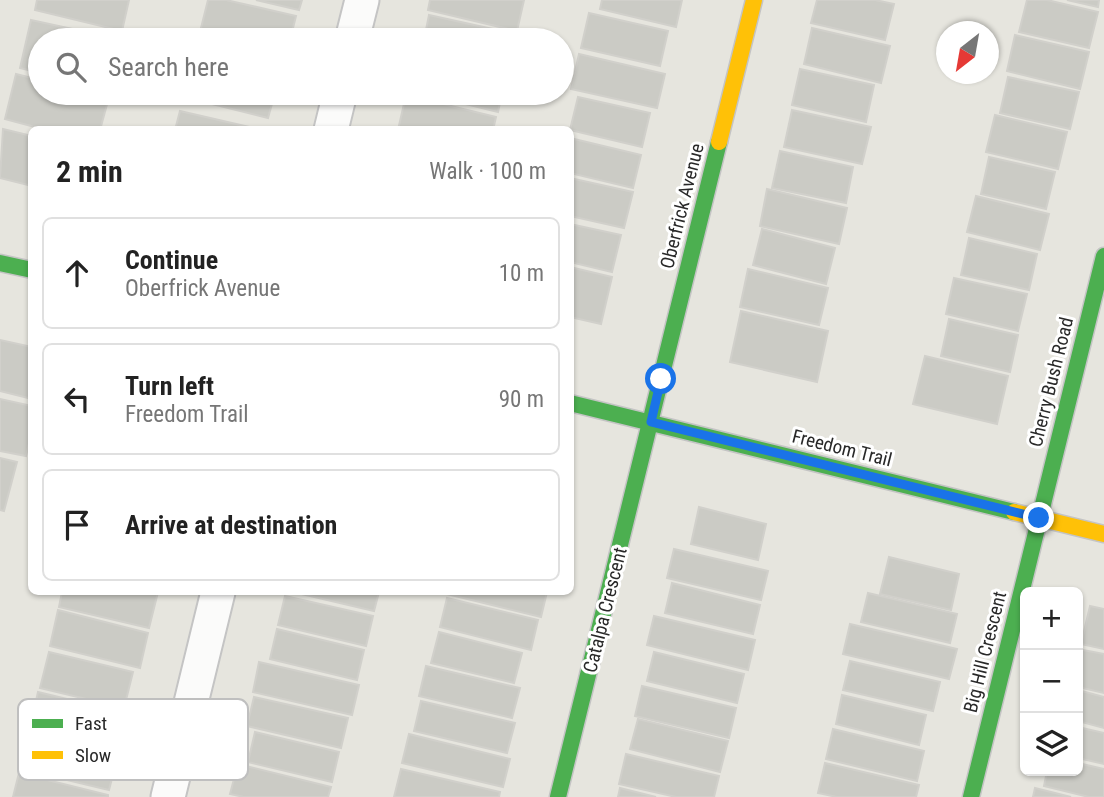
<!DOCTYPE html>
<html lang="en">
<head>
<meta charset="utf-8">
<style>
  :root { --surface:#fff; --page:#f6f6f6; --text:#222; --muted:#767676; --line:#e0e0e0 }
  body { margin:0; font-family:"Roboto Condensed",sans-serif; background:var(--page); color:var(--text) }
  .controls { position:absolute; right:21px; bottom:21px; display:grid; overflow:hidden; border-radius:10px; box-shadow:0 2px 5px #0004 }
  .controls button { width:63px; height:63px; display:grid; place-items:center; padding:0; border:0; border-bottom:2px solid var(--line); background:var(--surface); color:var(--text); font:35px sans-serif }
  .compass { position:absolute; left:936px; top:21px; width:63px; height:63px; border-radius:50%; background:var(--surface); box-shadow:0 2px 5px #0004; rotate:211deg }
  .stop { position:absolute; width:21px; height:21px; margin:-16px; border:5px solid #1a73e8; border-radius:50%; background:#fff }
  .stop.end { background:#1a73e8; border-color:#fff; box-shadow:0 2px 7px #0008 }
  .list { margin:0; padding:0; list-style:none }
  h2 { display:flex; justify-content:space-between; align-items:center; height:91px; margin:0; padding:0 28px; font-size:30px }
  h2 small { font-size:23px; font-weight:400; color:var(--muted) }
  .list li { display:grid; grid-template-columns:46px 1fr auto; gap:21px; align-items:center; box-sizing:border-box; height:112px; margin:0 14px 14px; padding:0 14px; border:2px solid var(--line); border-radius:10px }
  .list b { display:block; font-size:26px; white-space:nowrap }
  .list p { margin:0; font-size:23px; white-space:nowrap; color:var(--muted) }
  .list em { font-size:23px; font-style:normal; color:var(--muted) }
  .icon { flex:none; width:38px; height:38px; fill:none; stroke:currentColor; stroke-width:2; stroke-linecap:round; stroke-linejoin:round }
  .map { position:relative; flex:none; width:1104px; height:797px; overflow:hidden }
  .search { position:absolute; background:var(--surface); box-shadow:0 2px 5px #0004; left:28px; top:28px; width:546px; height:77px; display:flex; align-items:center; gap:18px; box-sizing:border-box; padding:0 24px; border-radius:38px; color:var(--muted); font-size:26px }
  .panel { position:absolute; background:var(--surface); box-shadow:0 2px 5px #0004; left:28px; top:126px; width:546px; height:469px; border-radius:10px }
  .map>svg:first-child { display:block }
  .building { fill:#cbcbc5; stroke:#d1d0cb; stroke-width:2 }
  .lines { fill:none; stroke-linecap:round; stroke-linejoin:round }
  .street-casing { stroke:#c4c4c4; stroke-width:37 }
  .fast-casing { stroke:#c4c4c4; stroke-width:19 }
  .slow-casing { stroke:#c4c4c4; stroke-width:19 }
  .street { stroke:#fbfbfa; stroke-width:33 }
  .fast { stroke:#4caf50; stroke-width:16 }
  .slow { stroke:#ffc107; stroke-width:16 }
  .route { stroke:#1a73e8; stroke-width:9 }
  .labels { text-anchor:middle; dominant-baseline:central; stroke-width:6; stroke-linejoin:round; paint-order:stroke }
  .street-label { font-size:19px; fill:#292929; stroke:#fff }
  .key { fill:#fff; stroke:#bfbfbf; stroke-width:2 }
  .key-label { font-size:19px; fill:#292929 }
</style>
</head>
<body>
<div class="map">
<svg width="1104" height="797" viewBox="0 0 1104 797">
  <rect width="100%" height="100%" fill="#e6e5de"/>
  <!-- building -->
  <g class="building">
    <path d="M 37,0 L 129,0 L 122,31 L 35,10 Z"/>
    <path d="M 208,0 L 226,0 L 296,16 L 290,40 L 198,40 Z"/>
    <path d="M 256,0 L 302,0 L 299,10 Z"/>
    <path d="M 430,0 L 524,0 L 517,31 L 428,10 Z"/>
    <path d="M 602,0 L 682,0 L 676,27 L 600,9 Z"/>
    <path d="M 817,0 L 875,0 L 894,4 L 885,40 L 811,23 Z"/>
    <path d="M 1027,0 L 1047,0 L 1098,12 L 1089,48 L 1019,32 Z"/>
    <path d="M 1067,0 L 1099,0 L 1098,7 Z"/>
    <path d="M 589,13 L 668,31 L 660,66 L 581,48 Z"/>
    <path d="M 429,15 L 515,34 L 514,40 L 424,40 Z"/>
    <path d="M 31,20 L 105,36 L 105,40 L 40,40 L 40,73 L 20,68 Z"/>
    <path d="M 812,28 L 890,46 L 881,83 L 804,64 Z"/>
    <path d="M 1015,35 L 1089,52 L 1080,89 L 1007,71 Z"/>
    <path d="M 579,54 L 665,74 L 657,108 L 571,89 Z"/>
    <path d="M 800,69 L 874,85 L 866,122 L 792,105 Z"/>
    <path d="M 16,74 L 40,80 L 40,93 L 93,93 L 109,97 L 100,130 L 46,130 L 5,119 Z"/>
    <path d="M 1008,77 L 1079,92 L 1070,129 L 1000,113 Z"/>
    <path d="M 185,93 L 275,93 L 268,118 L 184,97 Z"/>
    <path d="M 421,93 L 502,93 L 498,112 Z"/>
    <path d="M 406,95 L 496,117 L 493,130 L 398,130 Z"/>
    <path d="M 578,97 L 650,113 L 642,147 L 570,130 Z"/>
    <path d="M 792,110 L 871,127 L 862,164 L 784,147 Z"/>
    <path d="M 180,111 L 262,130 L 175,130 Z"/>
    <path d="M 995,115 L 1067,132 L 1058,169 L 986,152 Z"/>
    <path d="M 3,129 L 32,136 L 32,186 L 0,178 Z"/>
    <path d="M 570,138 L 641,155 L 633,188 L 570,173 Z"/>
    <path d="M 780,151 L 853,167 L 846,203 L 772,188 Z"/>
    <path d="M 989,157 L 1055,172 L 1046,209 L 981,194 Z"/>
    <path d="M 570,178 L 633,192 L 624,228 L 570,216 Z"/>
    <path d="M 767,189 L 847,208 L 839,244 L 760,226 Z"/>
    <path d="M 976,196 L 1049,214 L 1040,250 L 967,232 Z"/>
    <path d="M 570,224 L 621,235 L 612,272 L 570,262 Z"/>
    <path d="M 762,229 L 835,248 L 826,284 L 753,265 Z"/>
    <path d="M 969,238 L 1037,254 L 1029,290 L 961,275 Z"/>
    <path d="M 570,267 L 612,277 L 601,324 L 570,317 Z"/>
    <path d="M 748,269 L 828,288 L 819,325 L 740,307 Z"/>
    <path d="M 954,278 L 1027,294 L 1018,331 L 946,314 Z"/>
    <path d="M 741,311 L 828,331 L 817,382 L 730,362 Z"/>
    <path d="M 949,319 L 1018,335 L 1010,372 L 941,356 Z"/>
    <path d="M 0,340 L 32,347 L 32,399 L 0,391 Z"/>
    <path d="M 925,356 L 1008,376 L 997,424 L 913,404 Z"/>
    <path d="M 0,399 L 32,406 L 32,431 L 26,456 L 0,451 Z"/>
    <path d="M 0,458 L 17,462 L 4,511 L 0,510 Z"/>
    <path d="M 699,507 L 766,524 L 758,560 L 691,544 Z"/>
    <path d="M 674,549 L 768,571 L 761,600 L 667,578 Z"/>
    <path d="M 889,557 L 959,574 L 951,610 L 880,594 Z"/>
    <path d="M 672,583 L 760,605 L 753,634 L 665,613 Z"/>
    <path d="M 62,592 L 158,592 L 149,628 L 59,607 Z"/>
    <path d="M 293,592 L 379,592 L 374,611 Z"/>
    <path d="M 448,592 L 547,592 L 541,617 L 447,594 Z"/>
    <path d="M 868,593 L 957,614 L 950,643 L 861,622 Z"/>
    <path d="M 285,596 L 373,616 L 366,646 L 278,625 Z"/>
    <path d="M 447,598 L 538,620 L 531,650 L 440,627 Z"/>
    <path d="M 1090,606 L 1104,609 L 1104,649 L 1081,644 Z"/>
    <path d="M 58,610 L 148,633 L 140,668 L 50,646 Z"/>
    <path d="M 654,616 L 755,640 L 748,670 L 647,645 Z"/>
    <path d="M 850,624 L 957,649 L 949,679 L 843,654 Z"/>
    <path d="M 277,629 L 364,650 L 357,680 L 270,659 Z"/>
    <path d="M 439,632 L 522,653 L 514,683 L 431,663 Z"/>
    <path d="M 1078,649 L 1104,654 L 1104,693 L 1078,687 Z"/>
    <path d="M 49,652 L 133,672 L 124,708 L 40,688 Z"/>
    <path d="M 654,652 L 744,674 L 737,703 L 647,681 Z"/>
    <path d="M 850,661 L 940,682 L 933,711 L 843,690 Z"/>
    <path d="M 259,662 L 359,685 L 352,715 L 253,692 Z"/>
    <path d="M 426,666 L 520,688 L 512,718 L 419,696 Z"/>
    <path d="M 642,686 L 736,708 L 729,738 L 635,716 Z"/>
    <path d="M 1078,690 L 1104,697 L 1104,728 L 1078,721 Z"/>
    <path d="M 38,692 L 121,712 L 113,748 L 30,728 Z"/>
    <path d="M 842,695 L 926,715 L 919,745 L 836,724 Z"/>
    <path d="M 254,697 L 348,718 L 341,748 L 247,726 Z"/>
    <path d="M 421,701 L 515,723 L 507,753 L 414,731 Z"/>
    <path d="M 638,719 L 728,741 L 720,772 L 630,749 Z"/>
    <path d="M 1078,727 L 1104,733 L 1104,764 L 1078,758 Z"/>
    <path d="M 833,729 L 924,751 L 917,781 L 826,759 Z"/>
    <path d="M 255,732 L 339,752 L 332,782 L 248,762 Z"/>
    <path d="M 30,733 L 118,755 L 109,790 L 21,769 Z"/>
    <path d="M 409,734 L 510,759 L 503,787 L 402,763 Z"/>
    <path d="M 626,754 L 719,776 L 714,797 L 676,797 L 619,784 Z"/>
    <path d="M 825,763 L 919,785 L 916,797 L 837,797 L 818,793 Z"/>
    <path d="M 1078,763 L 1104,769 L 1104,797 L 1089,797 L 1044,786 L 1047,771 L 1078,771 Z"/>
    <path d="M 238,764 L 331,787 L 328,797 L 244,797 L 230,794 Z"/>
    <path d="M 401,769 L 500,792 L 499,797 L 394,797 Z"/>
    <path d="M 19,773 L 108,795 L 108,797 L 13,797 Z"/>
    <path d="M 620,788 L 656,797 L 618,797 Z"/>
    <path d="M 1035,788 L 1071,797 L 1033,797 Z"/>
  </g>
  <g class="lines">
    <!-- street casing -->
    <g class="street-casing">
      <g id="street">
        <path d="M 352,40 L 362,0"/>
        <path d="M 331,130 L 340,93"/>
        <path d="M 168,797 L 218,592"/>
      </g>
    </g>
    <!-- fast casing -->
    <g class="fast-casing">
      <g id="fast">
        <path d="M 0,263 L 32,270"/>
        <path d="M 570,403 L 1014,512"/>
        <path d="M 558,797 L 719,142"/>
        <path d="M 971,797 L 1104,256"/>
      </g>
    </g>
    <!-- slow casing -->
    <g class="slow-casing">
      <g id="slow">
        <path d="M 719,142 L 754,0"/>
        <path d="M 1014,512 L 1104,534"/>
      </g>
    </g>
    <!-- street -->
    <use href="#street" class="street"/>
    <!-- fast -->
    <use href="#fast" class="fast"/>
    <!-- slow -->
    <use href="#slow" class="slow"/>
  </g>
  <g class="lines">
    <!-- route -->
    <path class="route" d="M 661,379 L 651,422 L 1039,518"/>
  </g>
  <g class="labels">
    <!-- street labels -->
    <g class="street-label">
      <text transform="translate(682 206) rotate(-76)">Oberfrick Avenue</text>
      <text transform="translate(1051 382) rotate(-76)">Cherry Bush Road</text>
      <text transform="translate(842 448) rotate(14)">Freedom Trail</text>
      <text transform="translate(605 610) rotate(-76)">Catalpa Crescent</text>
      <text transform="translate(985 652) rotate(-76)">Big Hill Crescent</text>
    </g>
  </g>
  <!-- legend -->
  <rect x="18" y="699" width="230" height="81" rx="10" class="key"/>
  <rect x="32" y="719" width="31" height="9" fill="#4caf50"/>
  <rect x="32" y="751" width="31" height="8" fill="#ffc107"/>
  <g class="key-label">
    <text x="75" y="730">Fast</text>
    <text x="75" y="762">Slow</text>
  </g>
</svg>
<div class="controls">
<button>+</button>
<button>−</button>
<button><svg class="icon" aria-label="layers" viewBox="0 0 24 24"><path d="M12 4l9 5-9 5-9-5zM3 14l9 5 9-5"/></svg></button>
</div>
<svg class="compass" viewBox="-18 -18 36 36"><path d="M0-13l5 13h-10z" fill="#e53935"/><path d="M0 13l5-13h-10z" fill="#767676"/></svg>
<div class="stop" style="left:661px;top:379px"></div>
<div class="stop end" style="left:1039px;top:518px"></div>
<div class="search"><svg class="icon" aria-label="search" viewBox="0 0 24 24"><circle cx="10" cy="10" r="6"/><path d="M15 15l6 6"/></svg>Search here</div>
<section class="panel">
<h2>2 min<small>Walk · 100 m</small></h2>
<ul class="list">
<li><svg class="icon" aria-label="ahead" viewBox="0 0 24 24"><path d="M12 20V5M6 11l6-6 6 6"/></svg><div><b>Continue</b><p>Oberfrick Avenue</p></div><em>10 m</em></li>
<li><svg class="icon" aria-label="left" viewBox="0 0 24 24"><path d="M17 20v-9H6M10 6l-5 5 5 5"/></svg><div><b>Turn left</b><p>Freedom Trail</p></div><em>90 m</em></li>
<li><svg class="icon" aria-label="arrive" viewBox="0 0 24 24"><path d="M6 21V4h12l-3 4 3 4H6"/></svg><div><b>Arrive at destination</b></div></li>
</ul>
</section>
</div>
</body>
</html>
